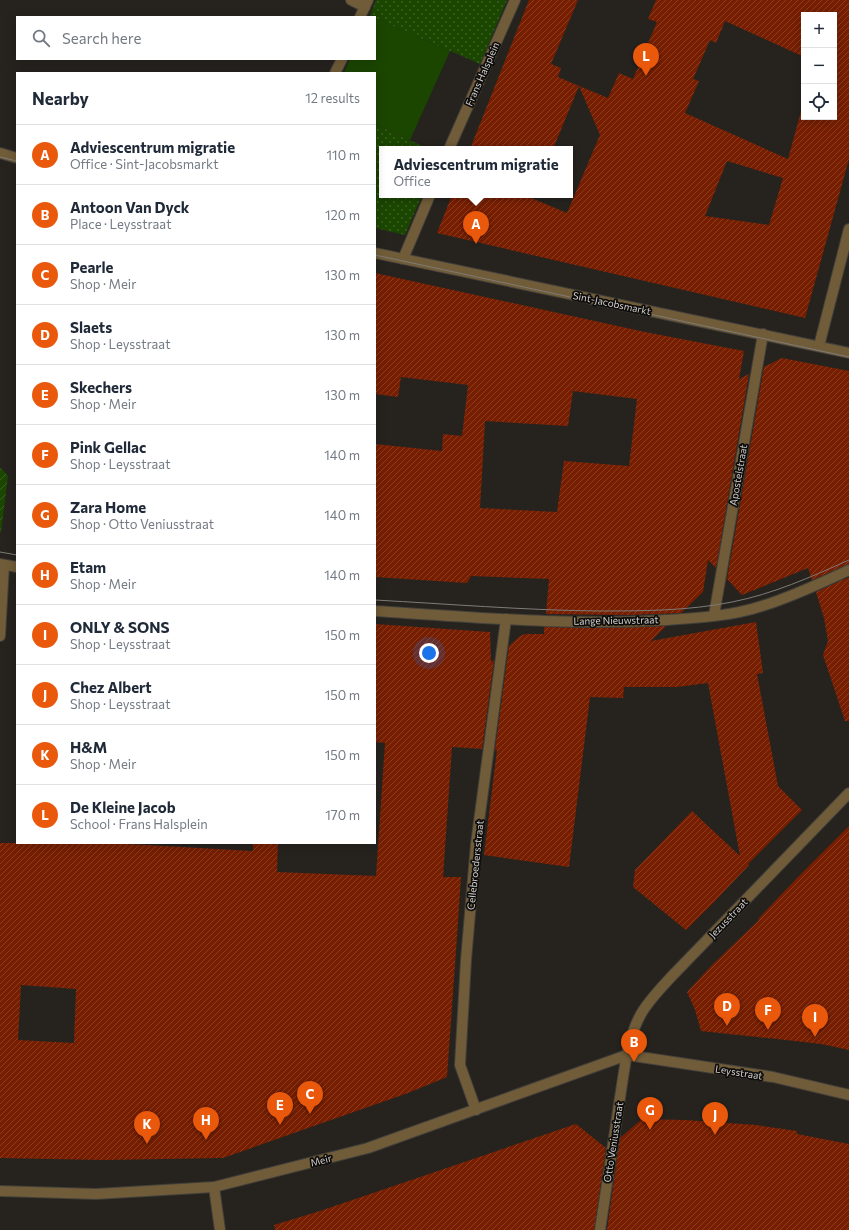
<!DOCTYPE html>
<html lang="en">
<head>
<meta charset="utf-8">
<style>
  :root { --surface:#fff; --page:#f2f2f3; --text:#1f2937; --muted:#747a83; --line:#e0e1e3; --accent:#ea580c }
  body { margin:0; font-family:Commissioner,sans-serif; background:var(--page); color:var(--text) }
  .controls { position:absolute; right:12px; top:12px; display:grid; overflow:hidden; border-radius:0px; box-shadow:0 2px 10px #0003 }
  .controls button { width:36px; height:36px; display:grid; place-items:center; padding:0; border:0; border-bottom:1px solid var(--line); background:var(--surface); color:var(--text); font:20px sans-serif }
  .you { position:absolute; left:429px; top:653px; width:14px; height:14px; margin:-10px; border:3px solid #fff; border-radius:50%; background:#1a73e8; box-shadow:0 0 0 6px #1a73e833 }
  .badge { display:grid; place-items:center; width:26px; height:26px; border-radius:50%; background:var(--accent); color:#fff; font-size:13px; font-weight:700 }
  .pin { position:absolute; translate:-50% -33px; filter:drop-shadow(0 1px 2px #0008) }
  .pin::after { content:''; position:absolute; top:21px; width:14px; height:12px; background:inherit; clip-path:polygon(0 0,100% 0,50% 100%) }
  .popup { position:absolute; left:379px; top:146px; width:194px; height:52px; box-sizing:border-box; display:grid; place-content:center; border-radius:0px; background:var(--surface); filter:drop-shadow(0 1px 3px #0005); font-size:13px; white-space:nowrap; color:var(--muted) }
  .popup b { font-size:15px; color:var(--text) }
  .popup::after { content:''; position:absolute; left:50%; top:100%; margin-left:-8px; border:8px solid transparent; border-top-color:var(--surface) }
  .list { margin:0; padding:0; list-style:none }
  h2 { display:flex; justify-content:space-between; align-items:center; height:52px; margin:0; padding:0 16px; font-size:17px }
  h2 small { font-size:13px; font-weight:400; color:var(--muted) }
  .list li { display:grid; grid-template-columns:26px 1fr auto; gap:12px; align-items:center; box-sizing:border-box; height:60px; padding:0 16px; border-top:1px solid var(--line) }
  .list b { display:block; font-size:15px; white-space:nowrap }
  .list p { margin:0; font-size:13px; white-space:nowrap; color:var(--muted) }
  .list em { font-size:13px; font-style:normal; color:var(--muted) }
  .icon { flex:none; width:22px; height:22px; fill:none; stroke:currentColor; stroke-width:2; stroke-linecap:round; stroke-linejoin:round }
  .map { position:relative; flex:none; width:849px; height:1230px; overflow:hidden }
  .search { position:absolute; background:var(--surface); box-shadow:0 2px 10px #0003; left:16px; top:16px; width:360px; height:44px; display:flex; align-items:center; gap:10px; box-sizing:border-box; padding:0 14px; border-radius:0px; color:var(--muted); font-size:15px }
  .panel { position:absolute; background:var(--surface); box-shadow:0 2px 10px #0003; left:16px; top:72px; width:360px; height:772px; border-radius:0px }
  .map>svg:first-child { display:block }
  .grass { fill:#1b4600 }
  .park { fill:url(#park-dots) }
  .garden { fill:url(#garden-furrows) }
  .building { fill:url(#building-hatch); fill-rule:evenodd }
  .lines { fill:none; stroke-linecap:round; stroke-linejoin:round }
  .street-casing { stroke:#423f3b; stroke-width:12 }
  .street { stroke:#705c38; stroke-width:10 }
  .tram { stroke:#7e7b78; stroke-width:1 }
  .labels { text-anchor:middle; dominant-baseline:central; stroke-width:3.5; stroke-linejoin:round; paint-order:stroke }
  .street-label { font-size:10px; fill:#d3d1ce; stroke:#0e0d0b }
</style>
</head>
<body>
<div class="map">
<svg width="849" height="1230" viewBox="0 0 849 1230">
  <defs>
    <pattern id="park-dots" width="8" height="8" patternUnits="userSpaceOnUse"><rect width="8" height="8" fill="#1b4600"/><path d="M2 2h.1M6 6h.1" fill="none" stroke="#3b6024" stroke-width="1.8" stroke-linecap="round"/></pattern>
    <pattern id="garden-furrows" width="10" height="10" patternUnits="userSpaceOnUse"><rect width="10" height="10" fill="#1b4600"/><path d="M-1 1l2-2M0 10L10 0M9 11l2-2" fill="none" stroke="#3b6024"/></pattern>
    <pattern id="building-hatch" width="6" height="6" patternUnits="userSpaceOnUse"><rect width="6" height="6" fill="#771e00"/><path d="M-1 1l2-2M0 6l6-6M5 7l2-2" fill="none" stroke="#893e24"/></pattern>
  </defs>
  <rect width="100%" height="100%" fill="#26231f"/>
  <!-- grass -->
  <path class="grass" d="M 375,18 L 450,51 L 410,140 L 375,124 L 375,73 L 344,73 L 350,59 L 375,59 Z"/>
  <!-- park -->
  <g class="park">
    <path d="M 376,0 L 507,0 L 480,64 L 375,18 L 375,17 L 370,16 Z"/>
    <path d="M 375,124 L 429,149 L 382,149 L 382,195 L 422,195 L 405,235 L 375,228 Z"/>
  </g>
  <!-- garden -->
  <path class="garden" d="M 0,467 L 8,476 L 1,532 L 0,533 Z"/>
  <!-- building -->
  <g class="building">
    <path d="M 529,0 L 578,0 L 551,64 L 561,68 L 558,77 L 579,86 L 553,149 L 470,149 Z"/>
    <path d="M 656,0 L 849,0 L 849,159 L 805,318 L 437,233 L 452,195 L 524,195 L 567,213 L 600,135 L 579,86 L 608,98 L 619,73 L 633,79 L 657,22 L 648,19 ZM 804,15 L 834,15 L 834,117 L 804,117 L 804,100 L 788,159 L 685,113 L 699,81 L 693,79 L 710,40 L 716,43 L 725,21 L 804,57 ZM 727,161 L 783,178 L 769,225 L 705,216 Z"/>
    <path d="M 375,273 L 645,332 L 744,351 L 739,379 L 749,374 L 716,568 L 708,560 L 703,592 L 681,613 L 629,615 L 546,614 L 549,579 L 471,576 L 467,583 L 375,577 L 375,444 L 442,451 L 443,434 L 462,436 L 468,385 L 401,377 L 398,397 L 375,394 ZM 573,391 L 637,399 L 629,466 L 564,461 L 557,512 L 480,508 L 485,421 L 568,426 Z"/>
    <path d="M 782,358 L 849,371 L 849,564 L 812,580 L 808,568 L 742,595 L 727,579 L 764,367 Z"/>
    <path d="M 849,577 L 849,721 L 845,721 L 823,655 L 828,641 L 824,618 L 816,592 Z"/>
    <path d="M 756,622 L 763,673 L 757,674 L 778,786 L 802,810 L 748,864 L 749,865 L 716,900 L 686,930 L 633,887 L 635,870 L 692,811 L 740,856 L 708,683 L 677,687 L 624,687 L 623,698 L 590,697 L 569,867 L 484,855 L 497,750 L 495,750 L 509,646 L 520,636 L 525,634 L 544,634 L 544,627 L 593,628 L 666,626 L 651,641 Z"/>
    <path d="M 375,624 L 490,632 L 491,662 L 494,660 L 482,749 L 452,747 L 443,877 L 461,877 L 456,950 L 447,1077 L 408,1093 L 223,1158 L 104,1160 L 0,1158 L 0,843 L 111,843 L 253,851 L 253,843 L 278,843 L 277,872 L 376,876 L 385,743 L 375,742 ZM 21,985 L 76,989 L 74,1043 L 18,1040 Z"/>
    <path d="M 849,826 L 849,1050 L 821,1044 L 777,1039 L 701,1031 L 695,1010 L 687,992 L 712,965 L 759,920 L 758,919 L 798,877 Z"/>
    <path d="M 642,1119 L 685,1120 L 756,1125 L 797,1131 L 797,1134 L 849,1144 L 849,1230 L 607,1230 L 620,1138 Z"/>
    <path d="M 576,1124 L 606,1148 L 594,1230 L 275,1230 L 274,1225 L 320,1211 Z"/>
  </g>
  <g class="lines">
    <!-- street casing -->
    <g class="street-casing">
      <g id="street">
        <path d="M 351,0 L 365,7"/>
        <path d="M 360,17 L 368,0"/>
        <path d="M 335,73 L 342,59"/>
        <path d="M 449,149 L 515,0"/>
        <path d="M 0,153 L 17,158"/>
        <path d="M 375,253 L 849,353"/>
        <path d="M 403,259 L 430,195"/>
        <path d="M 819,346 L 849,229"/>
        <path d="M 0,564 L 17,567"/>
        <path d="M 375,611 C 472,617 569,626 666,620 C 698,618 732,616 762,606 C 792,597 821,583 849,570"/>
        <path d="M 714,615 L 763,334"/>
        <path d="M 0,636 L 4,565"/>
        <path d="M 476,1110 L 460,1065 L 466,960 L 476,844 L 506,619"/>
        <path d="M 214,1187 L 220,1230"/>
        <path d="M 0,1191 L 96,1194 L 214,1187 L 368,1148 L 627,1055 L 773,1077 L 849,1095"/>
        <path d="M 600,1230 C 607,1184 614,1137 621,1091 C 625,1065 628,1037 641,1014 C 649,1000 661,988 672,976 L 849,793"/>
      </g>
    </g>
    <!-- street -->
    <use href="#street" class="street"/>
    <!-- tram -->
    <g class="tram">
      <path d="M 0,157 L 17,161"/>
      <path d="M 375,255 L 849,357"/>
      <path d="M 0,552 L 17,555"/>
      <path d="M 375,600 C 449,604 522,610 596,611 C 641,611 688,611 732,602 C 773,594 811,577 849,560"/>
    </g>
  </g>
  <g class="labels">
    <!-- street labels -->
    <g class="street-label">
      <text transform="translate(482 74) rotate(-66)">Frans Halsplein</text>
      <text transform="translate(612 303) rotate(12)">Sint-Jacobsmarkt</text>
      <text transform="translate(738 475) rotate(-80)">Apostelstraat</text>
      <text transform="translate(616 620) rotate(-1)">Lange Nieuwstraat</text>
      <text transform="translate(475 865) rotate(-84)">Cellebroedersstraat</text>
      <text transform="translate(728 918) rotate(-46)">Jezusstraat</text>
      <text transform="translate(739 1072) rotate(9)">Leysstraat</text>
      <text transform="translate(613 1142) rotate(-81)">Otto Veniusstraat</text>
      <text transform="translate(321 1160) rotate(-14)">Meir</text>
    </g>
  </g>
</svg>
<div class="controls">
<button>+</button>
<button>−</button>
<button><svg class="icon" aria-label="locate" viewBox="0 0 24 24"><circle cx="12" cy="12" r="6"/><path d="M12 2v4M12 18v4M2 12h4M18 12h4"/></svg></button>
</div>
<div class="you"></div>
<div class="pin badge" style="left:476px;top:244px">A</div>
<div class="popup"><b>Adviescentrum migratie</b>Office</div>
<div class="pin badge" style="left:634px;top:1062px">B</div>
<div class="pin badge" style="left:310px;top:1114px">C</div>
<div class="pin badge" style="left:727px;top:1026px">D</div>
<div class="pin badge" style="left:280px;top:1125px">E</div>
<div class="pin badge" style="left:768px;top:1030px">F</div>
<div class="pin badge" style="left:650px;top:1130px">G</div>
<div class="pin badge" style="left:206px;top:1140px">H</div>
<div class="pin badge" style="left:815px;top:1037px">I</div>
<div class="pin badge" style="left:715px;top:1135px">J</div>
<div class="pin badge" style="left:147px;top:1144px">K</div>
<div class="pin badge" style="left:646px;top:76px">L</div>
<div class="search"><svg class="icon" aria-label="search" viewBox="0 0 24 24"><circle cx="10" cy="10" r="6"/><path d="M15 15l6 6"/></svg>Search here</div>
<section class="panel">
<h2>Nearby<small>12 results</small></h2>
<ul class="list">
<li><span class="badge">A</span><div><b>Adviescentrum migratie</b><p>Office · Sint-Jacobsmarkt</p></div><em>110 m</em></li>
<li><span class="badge">B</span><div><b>Antoon Van Dyck</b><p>Place · Leysstraat</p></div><em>120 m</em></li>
<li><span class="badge">C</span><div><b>Pearle</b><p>Shop · Meir</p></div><em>130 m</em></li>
<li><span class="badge">D</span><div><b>Slaets</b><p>Shop · Leysstraat</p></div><em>130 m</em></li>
<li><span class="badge">E</span><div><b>Skechers</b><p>Shop · Meir</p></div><em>130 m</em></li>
<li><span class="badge">F</span><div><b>Pink Gellac</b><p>Shop · Leysstraat</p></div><em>140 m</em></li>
<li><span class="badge">G</span><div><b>Zara Home</b><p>Shop · Otto Veniusstraat</p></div><em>140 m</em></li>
<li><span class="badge">H</span><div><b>Etam</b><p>Shop · Meir</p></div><em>140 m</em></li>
<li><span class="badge">I</span><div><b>ONLY &amp; SONS</b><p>Shop · Leysstraat</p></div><em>150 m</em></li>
<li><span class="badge">J</span><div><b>Chez Albert</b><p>Shop · Leysstraat</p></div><em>150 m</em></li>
<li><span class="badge">K</span><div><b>H&amp;M</b><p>Shop · Meir</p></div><em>150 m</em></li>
<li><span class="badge">L</span><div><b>De Kleine Jacob</b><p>School · Frans Halsplein</p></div><em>170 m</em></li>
</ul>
</section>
</div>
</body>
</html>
